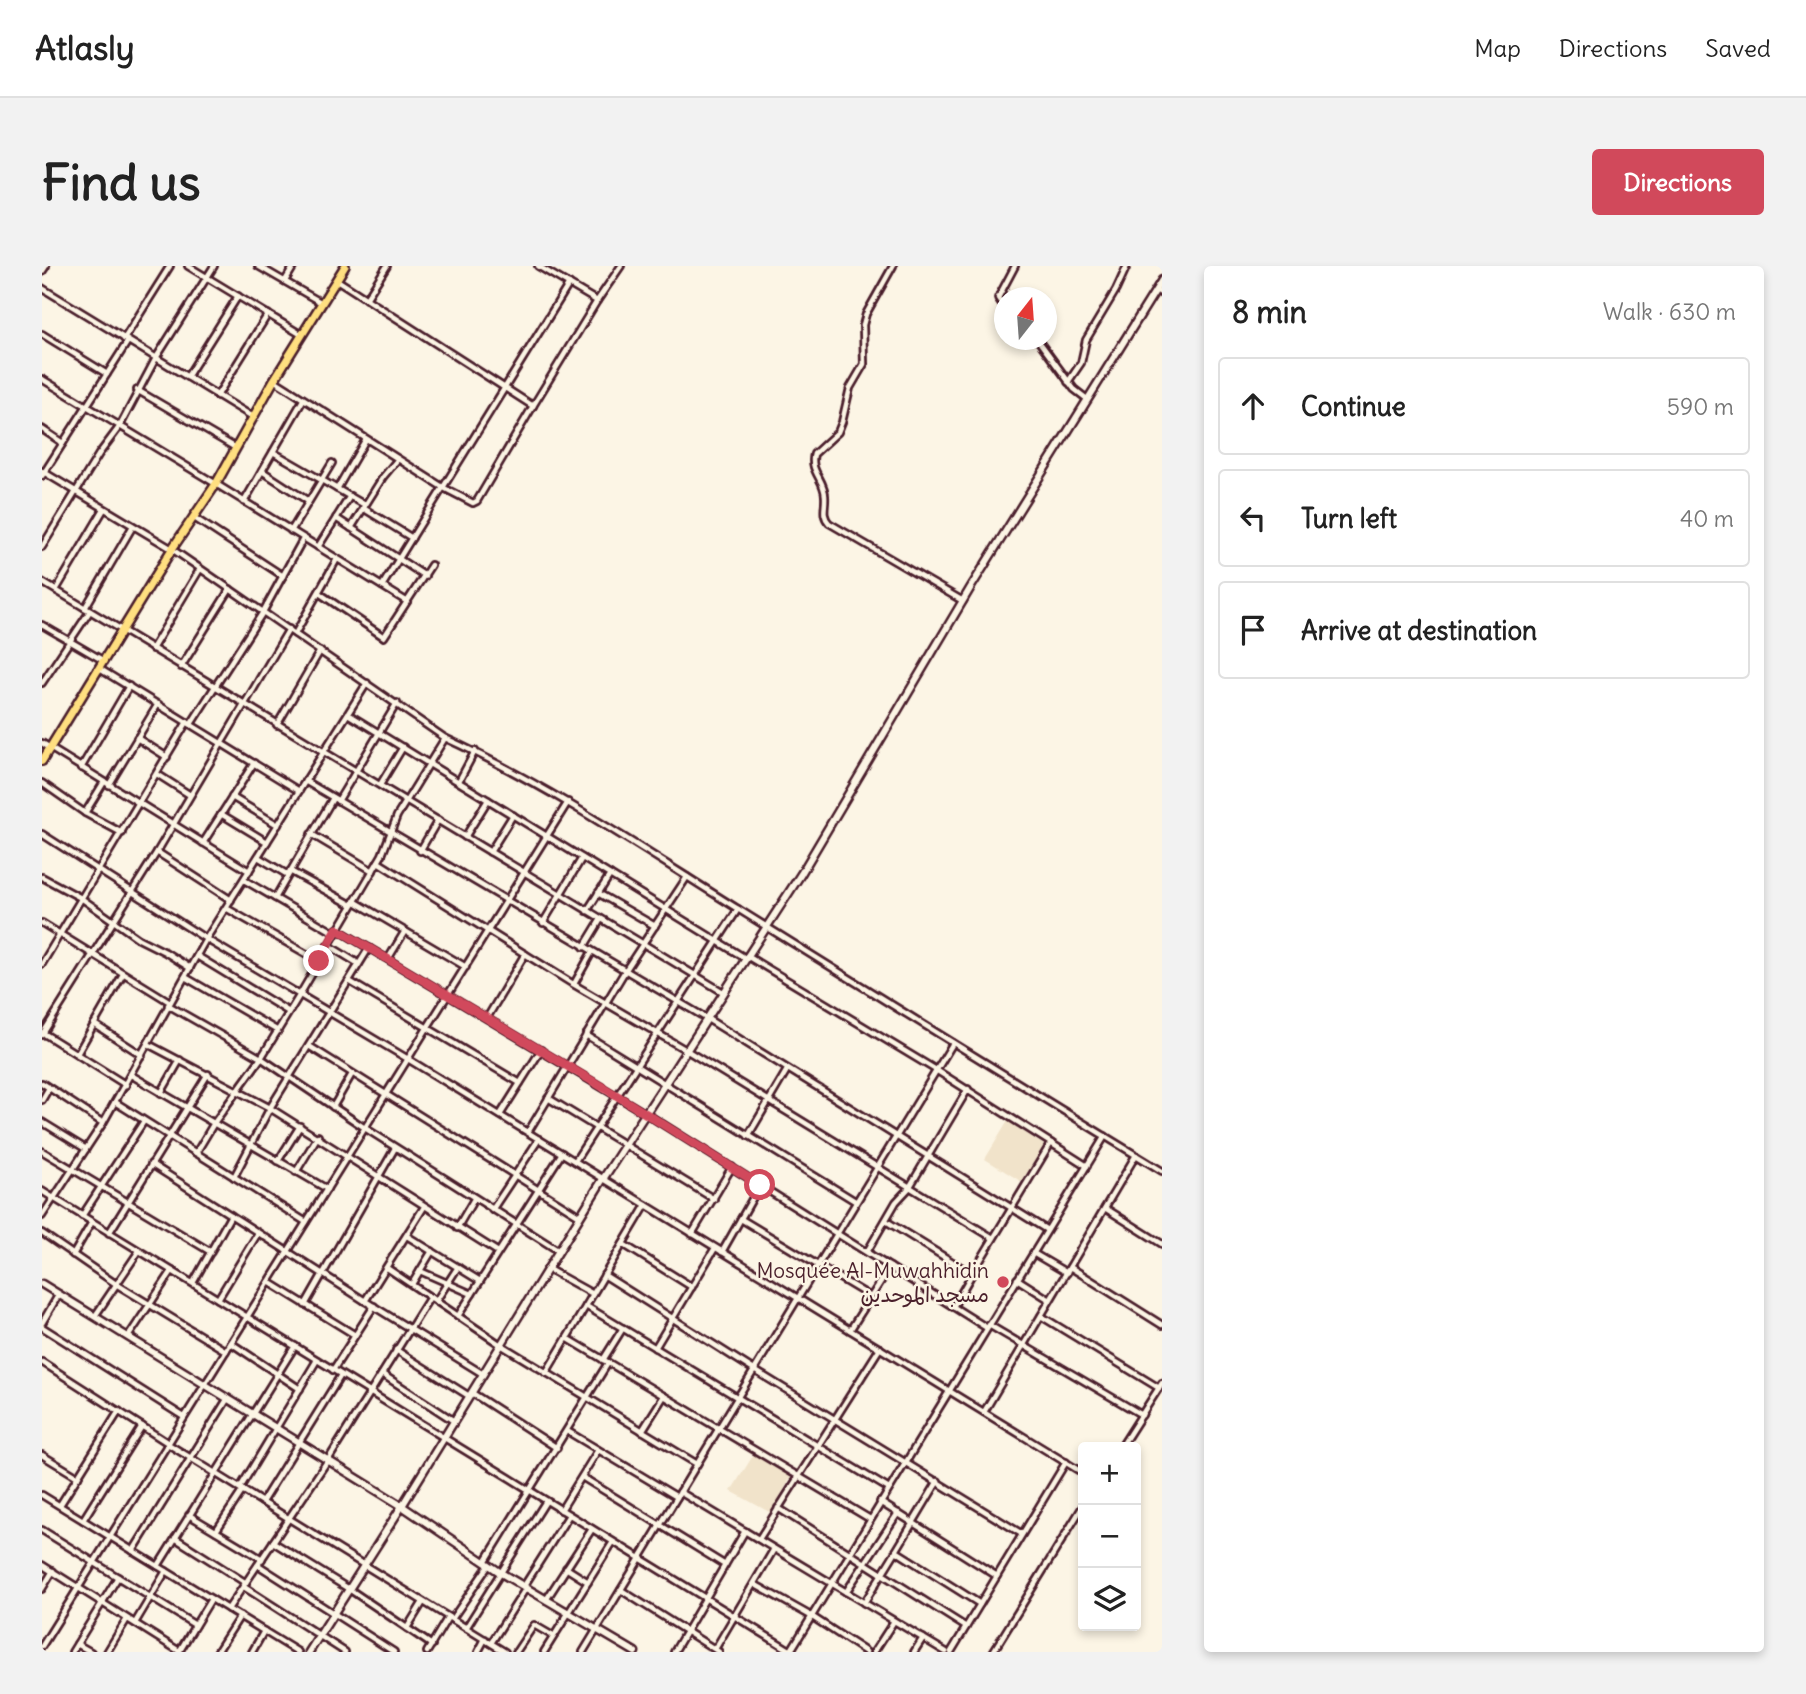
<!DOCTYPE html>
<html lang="en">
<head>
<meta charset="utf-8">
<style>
  :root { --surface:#fff; --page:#f2f2f2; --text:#222; --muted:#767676; --line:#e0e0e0; --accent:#d1495b }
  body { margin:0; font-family:Delius,"Playpen Sans Arabic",sans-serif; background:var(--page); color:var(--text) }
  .controls { position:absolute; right:21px; bottom:21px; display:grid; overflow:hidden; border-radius:7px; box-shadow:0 4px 10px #0003 }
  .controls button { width:63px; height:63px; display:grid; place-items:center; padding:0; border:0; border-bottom:2px solid var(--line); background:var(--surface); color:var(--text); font:35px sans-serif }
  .compass { position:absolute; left:952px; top:21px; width:63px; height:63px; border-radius:50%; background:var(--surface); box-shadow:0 4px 10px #0003; rotate:17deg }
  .stop { position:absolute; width:21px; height:21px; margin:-16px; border:5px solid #d1495b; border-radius:50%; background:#fff }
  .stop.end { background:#d1495b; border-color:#fff; box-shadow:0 2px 7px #0008 }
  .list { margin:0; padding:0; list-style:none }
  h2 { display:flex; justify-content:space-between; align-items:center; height:91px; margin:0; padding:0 28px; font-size:30px }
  h2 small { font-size:23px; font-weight:400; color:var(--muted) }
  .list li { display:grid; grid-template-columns:46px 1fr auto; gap:21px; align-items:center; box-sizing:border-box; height:98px; margin:0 14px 14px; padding:0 14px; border:2px solid var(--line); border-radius:7px }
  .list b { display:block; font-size:26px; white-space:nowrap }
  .list em { font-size:23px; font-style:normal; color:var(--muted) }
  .icon { flex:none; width:38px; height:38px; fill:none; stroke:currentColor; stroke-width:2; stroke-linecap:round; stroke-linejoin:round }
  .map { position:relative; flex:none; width:1120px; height:1386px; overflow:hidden; border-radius:7px }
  header { display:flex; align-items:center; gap:42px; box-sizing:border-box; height:98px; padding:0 35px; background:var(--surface); border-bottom:2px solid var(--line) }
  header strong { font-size:33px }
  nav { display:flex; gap:38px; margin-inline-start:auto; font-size:24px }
  .intro { display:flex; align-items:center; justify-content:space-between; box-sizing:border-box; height:168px; padding:0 42px }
  h1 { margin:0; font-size:49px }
  .button { padding:18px 32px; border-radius:7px; background:var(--accent); color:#fff; font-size:24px; font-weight:700 }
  main { display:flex; gap:42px; padding:0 42px }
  aside { flex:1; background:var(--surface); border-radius:7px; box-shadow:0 4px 10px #0003 }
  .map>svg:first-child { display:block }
  .built { fill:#f1e3ca }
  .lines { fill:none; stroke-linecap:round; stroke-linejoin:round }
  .minor-casing { stroke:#4a1f2b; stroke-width:10 }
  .tertiary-casing { stroke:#4a1f2b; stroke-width:11 }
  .primary-casing { stroke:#4a1f2b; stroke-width:12 }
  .minor { stroke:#fcf5e5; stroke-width:4.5 }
  .tertiary { stroke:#fcf5e5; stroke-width:6 }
  .primary { stroke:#ffdf80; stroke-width:7 }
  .route { stroke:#d1495b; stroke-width:9 }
  .poi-dot { fill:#d1495b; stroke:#fcf5e5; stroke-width:2.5 }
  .labels { text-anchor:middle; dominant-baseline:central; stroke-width:5; stroke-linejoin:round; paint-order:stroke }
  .poi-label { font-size:21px; fill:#4a1f2b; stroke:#fcf5e5; text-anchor:end }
</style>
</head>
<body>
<header>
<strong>Atlasly</strong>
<nav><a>Map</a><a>Directions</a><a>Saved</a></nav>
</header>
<div class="intro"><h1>Find us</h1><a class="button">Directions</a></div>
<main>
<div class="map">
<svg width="1120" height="1386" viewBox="0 0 1120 1386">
  <rect width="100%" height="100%" fill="#fcf5e5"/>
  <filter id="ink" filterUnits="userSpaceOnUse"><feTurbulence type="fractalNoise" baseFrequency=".0143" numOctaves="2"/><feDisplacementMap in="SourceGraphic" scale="14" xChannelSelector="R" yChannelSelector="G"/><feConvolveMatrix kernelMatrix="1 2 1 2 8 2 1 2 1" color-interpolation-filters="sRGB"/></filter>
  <g filter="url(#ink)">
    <!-- built -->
    <g class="built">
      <path d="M 966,855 L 1002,879 L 980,916 L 943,893 Z"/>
      <path d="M 712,1188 L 750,1209 L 729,1247 L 689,1225 Z"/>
    </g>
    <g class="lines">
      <!-- minor casing -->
      <g class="minor-casing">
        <g id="minor">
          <path d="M 146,0 L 260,69"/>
          <path d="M 216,0 L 280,37"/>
          <path d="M 496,0 L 555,35 L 579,0"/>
          <path d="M 851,0 L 824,48 L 821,59 L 822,98 L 808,122 L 800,156 L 796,166 L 772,188 C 767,205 783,214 783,230 C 784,241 779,248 787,257 L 921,335"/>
          <path d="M 0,6 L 4,0"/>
          <path d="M 295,14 L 491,140 L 555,35"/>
          <path d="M 243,15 L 252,0"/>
          <path d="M 0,22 L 211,151"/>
          <path d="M 1114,24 L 1120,28"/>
          <path d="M 324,33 L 345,0"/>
          <path d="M 962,41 L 956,32 L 973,0"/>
          <path d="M 0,68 L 65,108"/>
          <path d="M 82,73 L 128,0"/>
          <path d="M 996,74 L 1032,123 L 1045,133"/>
          <path d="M 145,111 L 196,30"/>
          <path d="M 0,113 L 174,218 L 364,335"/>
          <path d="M 232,114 L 402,222 L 431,237 L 435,235 L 491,140"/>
          <path d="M 1026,116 L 1039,97 L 1044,74 L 1074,24 L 1085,0"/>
          <path d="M 95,124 L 194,182"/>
          <path d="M 175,130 L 226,48"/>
          <path d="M 0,163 L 21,177"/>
          <path d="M 231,186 L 323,239"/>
          <path d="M 0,205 L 130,283 L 403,472 C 506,519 600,583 696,643 C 837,731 978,819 1120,905"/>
          <path d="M 220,205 L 266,235"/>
          <path d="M 0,210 L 86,75"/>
          <path d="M 295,223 L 324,173"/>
          <path d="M 202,236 L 261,134"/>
          <path d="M 321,242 L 370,272"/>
          <path d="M 151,251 L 241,310"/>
          <path d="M 294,252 L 383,310"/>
          <path d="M 309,262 L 341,211 L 356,193"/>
          <path d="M 249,265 L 290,197"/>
          <path d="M 0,281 L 57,188 L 78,160 L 114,92 L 172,0"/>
          <path d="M 276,281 L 308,230"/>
          <path d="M 0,316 L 681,726"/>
          <path d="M 340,320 L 527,18"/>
          <path d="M 14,324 L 62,243"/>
          <path d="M 277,327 L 342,371 L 389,299"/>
          <path d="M 43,342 L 91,260"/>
          <path d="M 0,359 L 62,395"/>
          <path d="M 253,368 L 295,293"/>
          <path d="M 110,383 L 158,303"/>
          <path d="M 139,401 L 188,323"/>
          <path d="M 58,403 L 257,525"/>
          <path d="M 0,417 L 48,345"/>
          <path d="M 306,448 L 703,692"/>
          <path d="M 149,458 L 221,346 L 261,273"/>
          <path d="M 235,459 L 278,385"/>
          <path d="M 95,472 L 125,491"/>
          <path d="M 0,477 L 207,605"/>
          <path d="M 39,502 L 87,420"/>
          <path d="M 115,508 L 148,529"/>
          <path d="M 263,515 L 664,752 L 1005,964"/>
          <path d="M 417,515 L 433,485"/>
          <path d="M 0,517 L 43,547 L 80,567"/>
          <path d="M 67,519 L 116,438"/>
          <path d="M 338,519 L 361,481"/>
          <path d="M 190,531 L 236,559"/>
          <path d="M 296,535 L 355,437"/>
          <path d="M 43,547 L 62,516"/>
          <path d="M 179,548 L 225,576"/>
          <path d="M 0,568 L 164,673 L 366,793 L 1041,1207"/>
          <path d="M 269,568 L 331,605"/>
          <path d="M 423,571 L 446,534"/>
          <path d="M 161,577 L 212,497"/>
          <path d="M 378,585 L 396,554"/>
          <path d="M 115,586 L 189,634"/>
          <path d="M 448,586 L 471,549"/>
          <path d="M 216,591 L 246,609"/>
          <path d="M 336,596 L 531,718 L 644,784 L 951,972"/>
          <path d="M 248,605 L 310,639"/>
          <path d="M 0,611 L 39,632 L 97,673 L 123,686 L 148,702"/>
          <path d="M 202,614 L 293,667"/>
          <path d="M 556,627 L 613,660"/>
          <path d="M 233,632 L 291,532"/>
          <path d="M 312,635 L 424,701"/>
          <path d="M 184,642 L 277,695"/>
          <path d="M 545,645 L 568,609"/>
          <path d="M 0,657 L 128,736"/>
          <path d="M 501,657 L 540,592"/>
          <path d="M 295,663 L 603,847 L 945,1062"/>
          <path d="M 286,679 L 317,698"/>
          <path d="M 542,681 L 559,653"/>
          <path d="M 155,690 L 247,746"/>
          <path d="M 705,690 L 894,804 L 1045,900"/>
          <path d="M 346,693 L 363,665"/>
          <path d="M 0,698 L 145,456"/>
          <path d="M 143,711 L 236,765"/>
          <path d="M 307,715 L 478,817"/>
          <path d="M 532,718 L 550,686"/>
          <path d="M 126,739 L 219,792 L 323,862 L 517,985"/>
          <path d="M 445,752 L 483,688"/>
          <path d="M 52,758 L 100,789"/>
          <path d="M 1,767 L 84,819"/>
          <path d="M 0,769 L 115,586 L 247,363"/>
          <path d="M 544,769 L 813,935"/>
          <path d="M 106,778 L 228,842 L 456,986"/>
          <path d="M 267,780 L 538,950"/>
          <path d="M 35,788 L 81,708"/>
          <path d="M 89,809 L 285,923"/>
          <path d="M 0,817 L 61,857"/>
          <path d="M 119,827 L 138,794"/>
          <path d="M 506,832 L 672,933"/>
          <path d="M 0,834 L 7,822"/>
          <path d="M 73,836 L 264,956"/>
          <path d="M 291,841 L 310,808"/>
          <path d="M 458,849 L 499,784"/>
          <path d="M 0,856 L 44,883"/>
          <path d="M 486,866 L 583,705 L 645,611"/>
          <path d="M 706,870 L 745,804"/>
          <path d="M 0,885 L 169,986"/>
          <path d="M 154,887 L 172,857 L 219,792 L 257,730 L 340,589 L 355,550 L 403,472"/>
          <path d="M 236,895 L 258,860"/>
          <path d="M 533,895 L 696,643"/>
          <path d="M 109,898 L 323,1035 L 382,941"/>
          <path d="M 254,906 L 276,870"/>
          <path d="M 192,911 L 228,842 L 327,682"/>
          <path d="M 0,925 L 751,1386"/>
          <path d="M 1063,942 L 1120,978"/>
          <path d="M 450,944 L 497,873"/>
          <path d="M 0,950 L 61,857 L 164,673 L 325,417"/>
          <path d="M 40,950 L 102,855"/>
          <path d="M 699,953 L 829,1031"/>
          <path d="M 844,955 L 930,1008 L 911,1041"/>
          <path d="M 415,962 L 432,933"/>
          <path d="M 0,967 L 74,1018 L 184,1085"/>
          <path d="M 67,967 L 166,808"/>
          <path d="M 650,968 L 690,901"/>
          <path d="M 365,970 L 438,1015"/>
          <path d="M 581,978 L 650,1021"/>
          <path d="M 680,986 L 718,919"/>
          <path d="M 825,986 L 854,936 L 867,922 L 926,823"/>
          <path d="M 991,987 L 1025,1007"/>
          <path d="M 31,989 L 50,956"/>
          <path d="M 1028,1001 L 1120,1059"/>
          <path d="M 345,1002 L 459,1079 L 655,1198"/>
          <path d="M 506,1003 L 551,1028"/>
          <path d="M 378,1005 L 430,1028"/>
          <path d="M 930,1008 L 1009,877"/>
          <path d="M 562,1009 L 712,1104 L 980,1268"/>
          <path d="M 975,1013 L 1008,1034"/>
          <path d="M 227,1016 L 313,1069"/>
          <path d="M 151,1017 L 189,949"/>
          <path d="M 370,1018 L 390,985"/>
          <path d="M 176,1033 L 216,967"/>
          <path d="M 323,1035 L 441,1108"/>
          <path d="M 394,1035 L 416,1001"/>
          <path d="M 263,1039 L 353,882"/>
          <path d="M 544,1040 L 847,1223"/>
          <path d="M 53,1050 L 97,985"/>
          <path d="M 416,1050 L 520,887"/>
          <path d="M 999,1050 L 1117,1122"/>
          <path d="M 0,1057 L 17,1028"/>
          <path d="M 947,1059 L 1100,1149"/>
          <path d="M 0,1061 L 142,1151"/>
          <path d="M 808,1064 L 848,1001"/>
          <path d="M 86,1071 L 130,1005"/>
          <path d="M 525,1072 L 828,1253"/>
          <path d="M 189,1077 L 258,1123"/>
          <path d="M 613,1082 L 673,982"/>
          <path d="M 354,1084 L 427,1130"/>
          <path d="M 561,1094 L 581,1062"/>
          <path d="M 0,1096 L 126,1177"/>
          <path d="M 291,1104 L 332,1040"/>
          <path d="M 504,1107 L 604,939"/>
          <path d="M 340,1108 L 412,1155"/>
          <path d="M 430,1127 L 515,1182"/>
          <path d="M 942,1146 L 1094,889"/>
          <path d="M 525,1165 L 635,1231"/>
          <path d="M 600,1165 L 622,1130"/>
          <path d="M 126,1178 L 463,1386"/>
          <path d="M 1079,1181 L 1120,1117"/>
          <path d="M 0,1189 L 36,1211"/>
          <path d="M 540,1211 L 683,1299"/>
          <path d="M 198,1222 L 275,1094"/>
          <path d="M 638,1226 L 904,1386"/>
          <path d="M 0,1229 L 256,1386"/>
          <path d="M 220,1236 L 299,1109"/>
          <path d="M 838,1236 L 955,1310"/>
          <path d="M 18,1239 L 77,1145"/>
          <path d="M 736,1242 L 924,1361"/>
          <path d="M 519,1244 L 556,1184"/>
          <path d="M 147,1249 L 220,1293"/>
          <path d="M 41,1254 L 100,1160"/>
          <path d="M 0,1264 L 153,1359"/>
          <path d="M 174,1265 L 201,1224"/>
          <path d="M 133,1272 L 204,1317"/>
          <path d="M 717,1273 L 838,1082"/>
          <path d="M 231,1276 L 307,1323 L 390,1379"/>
          <path d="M 91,1285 L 186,1132"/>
          <path d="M 854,1285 L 896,1215"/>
          <path d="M 443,1296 L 566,1097"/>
          <path d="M 0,1299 L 137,1385"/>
          <path d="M 216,1299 L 352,1386"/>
          <path d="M 116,1300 L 253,1080"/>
          <path d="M 524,1302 L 546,1316"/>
          <path d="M 712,1318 L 769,1350 L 824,1386"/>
          <path d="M 482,1320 L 527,1249"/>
          <path d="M 202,1321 L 303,1386"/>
          <path d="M 0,1323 L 11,1305"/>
          <path d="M 579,1324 L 677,1386"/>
          <path d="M 804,1326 L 856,1247"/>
          <path d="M 504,1334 L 550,1263"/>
          <path d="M 822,1337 L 854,1285 L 938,1338"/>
          <path d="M 186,1343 L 286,1194 L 388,1031"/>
          <path d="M 410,1353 L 447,1299"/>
          <path d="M 93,1357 L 124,1305"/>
          <path d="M 365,1362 L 381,1336"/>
          <path d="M 424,1362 L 504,1235"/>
          <path d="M 449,1377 L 484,1322"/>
          <path d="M 35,1378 L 49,1386"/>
          <path d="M 0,1380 L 526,536"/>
          <path d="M 673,1383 L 732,1283"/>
          <path d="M 30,1386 L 76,1311"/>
          <path d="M 65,1386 L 85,1353"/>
          <path d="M 137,1386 L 169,1333"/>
          <path d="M 175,1386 L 198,1350"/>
          <path d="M 210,1386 L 222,1365"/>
          <path d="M 385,1386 L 406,1351"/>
          <path d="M 436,1386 L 443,1373"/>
          <path d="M 474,1386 L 492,1359 L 511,1370"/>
          <path d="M 502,1386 L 571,1276"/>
          <path d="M 541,1386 L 911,777"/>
          <path d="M 632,1386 L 703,1265"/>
          <path d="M 748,1386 L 1063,870"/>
          <path d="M 832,1386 L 852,1355"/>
          <path d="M 872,1386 L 881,1372"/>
          <path d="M 909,1386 L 1024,1196"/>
          <path d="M 951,1386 L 1041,1240"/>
        </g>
      </g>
      <!-- tertiary casing -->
      <g class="tertiary-casing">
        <g id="tertiary">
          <path d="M 0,1018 L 360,1240 L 459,1307 L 593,1386"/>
          <path d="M 267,1386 L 360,1240 L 561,913 L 759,608 L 929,321 L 1120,14"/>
        </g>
      </g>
      <!-- primary casing -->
      <g class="primary-casing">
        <path id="primary" d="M 0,495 L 130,283 L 174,218 L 232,114 L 303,0"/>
      </g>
      <!-- minor -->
      <use href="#minor" class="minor"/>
      <!-- tertiary -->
      <use href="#tertiary" class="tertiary"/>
      <!-- primary -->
      <use href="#primary" class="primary"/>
    </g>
  </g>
  <g class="lines" filter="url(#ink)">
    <!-- route -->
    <path class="route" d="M 277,695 L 295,663 L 574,829 L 718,919"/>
  </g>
  <!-- markers -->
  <circle class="poi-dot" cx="961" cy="1016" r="7"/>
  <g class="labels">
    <!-- poi labels -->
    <g class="poi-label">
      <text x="947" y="1004">Mosquée Al-Muwahhidin<tspan x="947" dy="24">مسجد الموحدين</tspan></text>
    </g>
  </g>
</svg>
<div class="controls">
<button>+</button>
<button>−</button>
<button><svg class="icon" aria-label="layers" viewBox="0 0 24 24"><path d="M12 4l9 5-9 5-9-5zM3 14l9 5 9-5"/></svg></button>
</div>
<svg class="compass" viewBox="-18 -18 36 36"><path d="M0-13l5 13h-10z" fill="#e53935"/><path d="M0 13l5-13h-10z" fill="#767676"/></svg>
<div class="stop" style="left:718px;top:919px"></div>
<div class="stop end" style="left:277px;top:695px"></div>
</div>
<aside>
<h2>8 min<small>Walk · 630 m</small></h2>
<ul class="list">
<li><svg class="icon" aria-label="ahead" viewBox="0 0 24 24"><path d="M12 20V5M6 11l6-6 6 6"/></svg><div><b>Continue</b></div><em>590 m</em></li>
<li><svg class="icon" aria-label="left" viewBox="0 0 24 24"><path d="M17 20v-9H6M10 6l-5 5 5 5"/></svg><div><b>Turn left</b></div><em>40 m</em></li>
<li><svg class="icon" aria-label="arrive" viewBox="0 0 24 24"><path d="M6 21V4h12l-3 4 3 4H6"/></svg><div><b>Arrive at destination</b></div></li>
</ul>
</aside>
</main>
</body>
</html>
